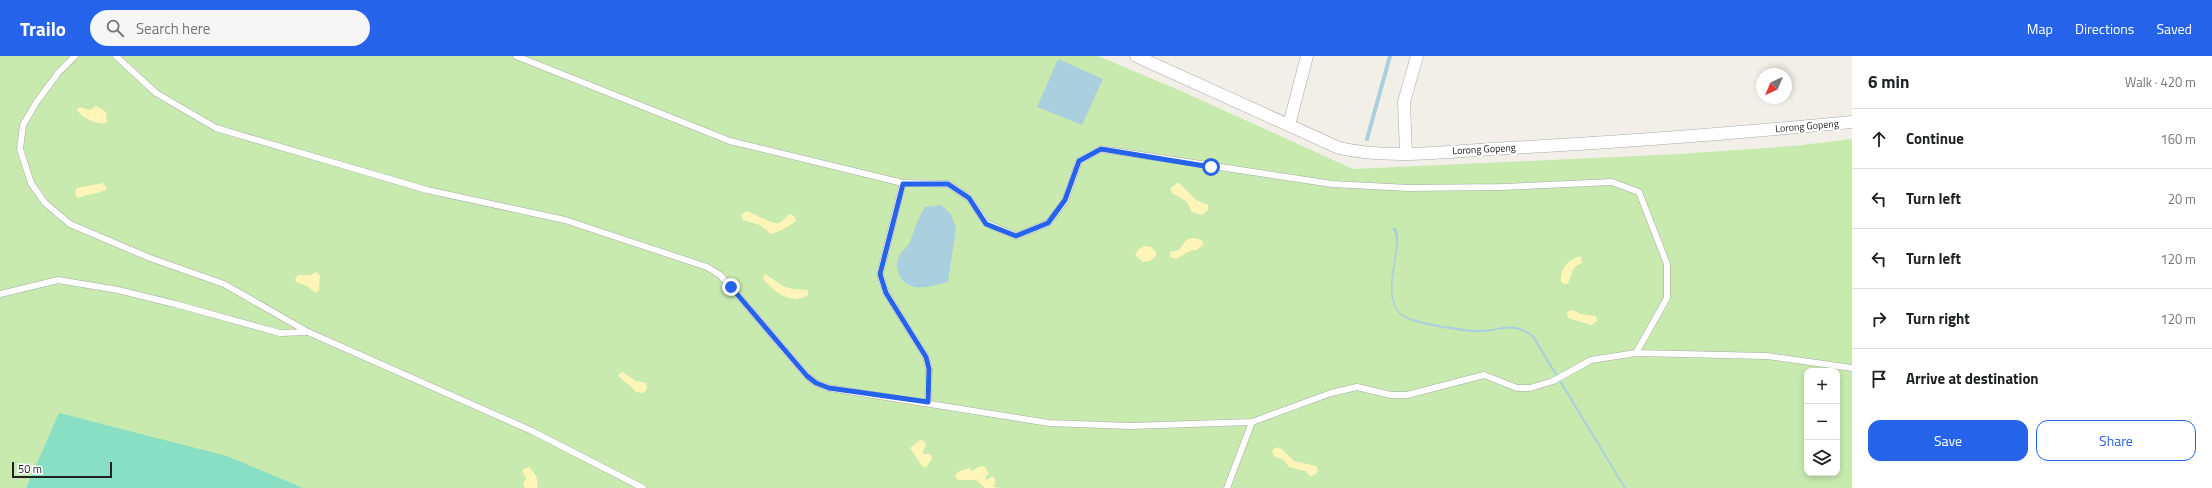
<!DOCTYPE html>
<html lang="en">
<head>
<meta charset="utf-8">
<style>
  :root { --surface:#fff; --page:#f6f6f6; --text:#202124; --muted:#757577; --line:#e0e0e0; --accent:#2563eb }
  body { margin:0; font-family:"Titillium Web",sans-serif; background:var(--page); color:var(--text) }
  .controls { position:absolute; right:12px; bottom:12px; display:grid; overflow:hidden; border-radius:8px; box-shadow:0 2px 6px #0003 }
  .controls button { width:36px; height:36px; display:grid; place-items:center; padding:0; border:0; border-bottom:1px solid var(--line); background:var(--surface); color:var(--text); font:20px sans-serif }
  .compass { position:absolute; left:1756px; top:12px; width:36px; height:36px; border-radius:50%; background:var(--surface); box-shadow:0 2px 6px #0003; rotate:224deg }
  .scale { position:absolute; left:12px; bottom:10px; width:100px; box-sizing:border-box; padding-left:4px; border:2px solid #212121; border-top:0; font-size:11px; line-height:14px; white-space:nowrap; color:#212121; -webkit-text-stroke:3px #fff; paint-order:stroke }
  .stop { position:absolute; width:12px; height:12px; margin:-9px; border:3px solid #2563eb; border-radius:50%; background:#fff }
  .stop.end { background:#2563eb; border-color:#fff; box-shadow:0 1px 4px #0008 }
  .list { margin:0; padding:0; list-style:none }
  h2 { display:flex; justify-content:space-between; align-items:center; height:52px; margin:0; padding:0 16px; font-size:17px }
  h2 small { font-size:13px; font-weight:400; color:var(--muted) }
  .list li { display:grid; grid-template-columns:26px 1fr auto; gap:12px; align-items:center; box-sizing:border-box; height:60px; padding:0 16px; border-top:1px solid var(--line) }
  .list b { display:block; font-size:15px; white-space:nowrap }
  .list em { font-size:13px; font-style:normal; color:var(--muted) }
  .actions { display:flex; gap:8px; padding:12px 16px }
  .actions a { flex:1; padding:9px 0; border:1px solid var(--accent); border-radius:12px; text-align:center; font-size:14px; color:var(--accent) }
  .actions .main { background:var(--accent); color:#fff }
  .icon { flex:none; width:22px; height:22px; fill:none; stroke:currentColor; stroke-width:2; stroke-linecap:round; stroke-linejoin:round }
  .map { position:relative; flex:none; width:1852px; height:432px; overflow:hidden }
  header { display:flex; align-items:center; gap:24px; box-sizing:border-box; height:56px; padding:0 20px; background:var(--accent); color:#fff }
  header strong { font-size:19px }
  nav { display:flex; gap:22px; margin-inline-start:auto; font-size:14px }
  .search { width:280px; height:36px; background:var(--page); display:flex; align-items:center; gap:10px; box-sizing:border-box; padding:0 14px; border-radius:22px; color:var(--muted); font-size:15px }
  main { display:flex }
  aside { flex:1; background:var(--surface) }
  .map>svg:first-child { display:block }
  .grass { fill:#c8eaaf; fill-rule:evenodd }
  .sand { fill:#fff5b9 }
  .pitch { fill:#88dfc3 }
  .water { fill:#aacfde }
  .lines { fill:none; stroke-linecap:round; stroke-linejoin:round }
  .stream { stroke:#aacfde; stroke-width:4 }
  .service-casing { stroke:#a8a8a8; stroke-width:7 }
  .minor-casing { stroke:#a8a8a8; stroke-width:13 }
  .service { stroke:#fff; stroke-width:6 }
  .minor { stroke:#fff; stroke-width:12 }
  .route { stroke:#2563eb; stroke-width:5 }
  .labels { text-anchor:middle; dominant-baseline:central; stroke-width:4; stroke-linejoin:round; paint-order:stroke }
  .street-label { font-size:10px; fill:#212121; stroke:#fff }
</style>
</head>
<body>
<header>
<strong>Trailo</strong>
<div class="search"><svg class="icon" aria-label="search" viewBox="0 0 24 24"><circle cx="10" cy="10" r="6"/><path d="M15 15l6 6"/></svg>Search here</div>
<nav><a>Map</a><a>Directions</a><a>Saved</a></nav>
</header>
<main>
<div class="map">
<svg width="1852" height="432" viewBox="0 0 1852 432">
  <rect width="100%" height="100%" fill="#f2efe8"/>
  <!-- grass -->
  <path class="grass" d="M 0,0 L 1098,0 L 1179,34 L 1353,113 L 1679,98 L 1793,90 L 1852,83 L 1852,432 L 0,432 ZM 1807,315 L 1837,315 L 1837,417 L 1807,417 Z"/>
  <!-- sand -->
  <g class="sand">
    <path d="M 96,50 L 106,56 L 107,67 C 97,69 82,62 77,54 L 79,51 L 90,54 Z"/>
    <path d="M 1178,126 L 1196,144 L 1208,149 L 1208,154 L 1202,159 L 1192,156 L 1186,145 L 1172,137 L 1170,133 Z"/>
    <path d="M 103,127 L 107,133 C 99,138 87,138 77,142 L 75,136 L 77,132 Z"/>
    <path d="M 746,155 C 754,157 773,169 779,167 C 782,166 786,161 789,158 L 794,160 L 796,165 C 789,170 779,176 771,178 L 760,169 L 743,164 L 741,159 Z"/>
    <path d="M 1193,182 L 1202,184 L 1203,189 L 1197,194 L 1190,195 L 1176,203 L 1170,201 L 1170,196 L 1179,194 L 1186,184 Z"/>
    <path d="M 1144,190 L 1151,191 L 1156,196 L 1156,200 L 1150,205 L 1143,206 L 1135,199 L 1138,194 Z"/>
    <path d="M 1581,200 L 1582,207 C 1571,211 1572,217 1568,228 L 1564,228 L 1561,226 C 1561,211 1567,205 1581,200 Z"/>
    <path d="M 316,216 L 320,220 L 319,234 L 316,237 L 307,230 L 298,227 L 295,224 L 298,219 L 311,219 Z"/>
    <path d="M 765,218 L 783,230 L 792,233 L 808,234 L 808,239 C 791,250 775,236 763,223 Z"/>
    <path d="M 1573,254 L 1580,258 L 1596,260 L 1597,265 L 1591,269 L 1568,262 L 1567,256 Z"/>
    <path d="M 622,316 L 636,325 L 646,327 L 647,333 L 643,337 L 636,336 C 630,328 624,326 618,319 Z"/>
    <path d="M 920,384 L 924,385 L 926,389 L 923,395 L 923,398 L 930,398 L 932,402 L 926,412 L 922,410 L 910,392 Z"/>
    <path d="M 1277,391 L 1283,394 L 1294,405 L 1316,410 L 1318,415 L 1315,419 L 1310,420 L 1305,415 L 1289,411 L 1284,404 L 1274,400 L 1272,394 Z"/>
    <path d="M 984,410 L 989,418 L 986,419 L 986,424 L 993,420 L 995,424 L 994,431 L 1001,432 L 985,432 L 976,424 L 957,424 L 955,419 L 960,415 L 970,412 L 972,415 L 978,411 Z"/>
    <path d="M 529,411 C 535,417 539,423 537,432 L 525,432 L 523,428 L 526,422 L 522,414 Z"/>
  </g>
  <!-- pitch -->
  <path class="pitch" d="M 59,357 L 227,400 L 303,432 L 26,432 Z"/>
  <!-- water -->
  <g class="water">
    <path d="M 1058,3 L 1103,23 L 1082,69 L 1037,51 Z"/>
    <path d="M 941,149 L 951,158 L 956,172 L 948,226 C 931,230 908,239 899,218 C 896,212 896,207 899,200 C 901,195 908,191 910,186 C 916,172 916,165 925,151 Z"/>
    <path d="M 1395,171 C 1407,185 1378,241 1403,259 C 1412,266 1466,274 1479,274 C 1503,274 1511,263 1534,280 L 1626,432 L 1624,432 L 1532,281 C 1513,266 1501,275 1480,276 C 1467,277 1411,268 1402,260 C 1376,239 1406,187 1392,173 Z"/>
  </g>
  <g class="lines">
    <!-- stream -->
    <path class="stream" d="M 1367,83 L 1390,0"/>
    <!-- service casing -->
    <g class="service-casing">
      <g id="service">
        <path d="M 75,0 L 58,17 L 36,47 L 23,69 L 20,93 L 31,127 L 45,147 L 70,168 L 150,202 L 224,228 L 308,276 L 532,375 L 643,432"/>
        <path d="M 116,0 L 156,37 L 216,72 L 427,134 L 565,164 L 707,211 L 720,219 L 731,231 L 807,320 L 816,327 L 829,332 L 1049,367 L 1130,370 L 1252,366 L 1331,337 L 1357,331 L 1391,339 L 1407,339 L 1484,319 L 1517,332 L 1530,332 L 1553,325 L 1591,304 L 1636,297 L 1767,300 L 1852,312"/>
        <path d="M 516,0 L 730,85 L 903,127"/>
        <path d="M 0,238 L 58,224 L 118,234 L 175,248 L 280,277 L 308,276"/>
        <path d="M 928,346 L 929,313 L 926,301 L 886,237 L 880,218 L 903,127 L 948,128 L 969,142 L 986,167 L 1016,180 L 1048,167 L 1065,145 L 1079,105 L 1101,93 L 1332,128 L 1409,132 L 1502,131 L 1612,126 L 1639,136 L 1667,208 L 1667,242 L 1636,297"/>
        <path d="M 1227,432 L 1252,366"/>
      </g>
    </g>
    <!-- minor casing -->
    <g class="minor-casing">
      <g id="minor">
        <path d="M 1136,0 L 1339,92 C 1393,104 1452,95 1508,92 C 1623,86 1737,77 1852,66"/>
        <path d="M 1289,69 L 1307,0"/>
        <path d="M 1406,97 L 1404,46 L 1417,0"/>
      </g>
    </g>
    <!-- service -->
    <use href="#service" class="service"/>
    <!-- minor -->
    <use href="#minor" class="minor"/>
  </g>
  <g class="lines">
    <!-- route -->
    <path class="route" d="M 731,231 L 807,320 L 816,327 L 829,332 L 928,346 L 929,313 L 926,301 L 886,237 L 880,218 L 903,128 L 948,128 L 969,142 L 986,168 L 1016,180 L 1048,167 L 1065,144 L 1079,105 L 1101,93 L 1211,111"/>
  </g>
  <g class="labels">
    <!-- street labels -->
    <g class="street-label">
      <text transform="translate(1807 70) rotate(-5)">Lorong Gopeng</text>
      <text transform="translate(1484 93) rotate(-3)">Lorong Gopeng</text>
    </g>
  </g>
</svg>
<div class="controls">
<button>+</button>
<button>−</button>
<button><svg class="icon" aria-label="layers" viewBox="0 0 24 24"><path d="M12 4l9 5-9 5-9-5zM3 14l9 5 9-5"/></svg></button>
</div>
<svg class="compass" viewBox="-18 -18 36 36"><path d="M0-13l5 13h-10z" fill="#e53935"/><path d="M0 13l5-13h-10z" fill="#757577"/></svg>
<div class="scale">50 m</div>
<div class="stop" style="left:1211px;top:111px"></div>
<div class="stop end" style="left:731px;top:231px"></div>
</div>
<aside>
<h2>6 min<small>Walk · 420 m</small></h2>
<ul class="list">
<li><svg class="icon" aria-label="ahead" viewBox="0 0 24 24"><path d="M12 20V5M6 11l6-6 6 6"/></svg><div><b>Continue</b></div><em>160 m</em></li>
<li><svg class="icon" aria-label="left" viewBox="0 0 24 24"><path d="M17 20v-9H6M10 6l-5 5 5 5"/></svg><div><b>Turn left</b></div><em>20 m</em></li>
<li><svg class="icon" aria-label="left" viewBox="0 0 24 24"><path d="M17 20v-9H6M10 6l-5 5 5 5"/></svg><div><b>Turn left</b></div><em>120 m</em></li>
<li><svg class="icon" aria-label="right" viewBox="0 0 24 24"><path d="M7 20v-9h11M14 6l5 5-5 5"/></svg><div><b>Turn right</b></div><em>120 m</em></li>
<li><svg class="icon" aria-label="arrive" viewBox="0 0 24 24"><path d="M6 21V4h12l-3 4 3 4H6"/></svg><div><b>Arrive at destination</b></div></li>
</ul>
<div class="actions"><a class="main">Save</a><a>Share</a></div>
</aside>
</main>
</body>
</html>
